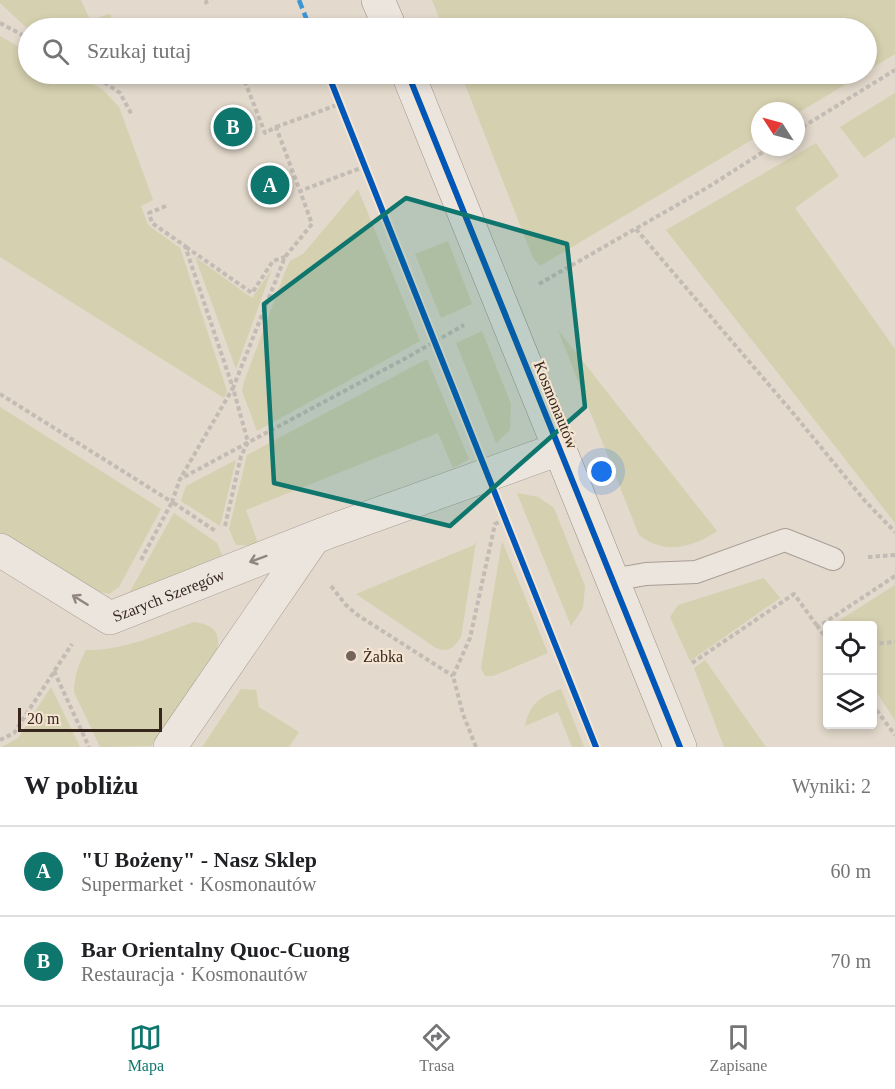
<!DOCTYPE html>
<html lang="pl">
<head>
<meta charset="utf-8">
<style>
  :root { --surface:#fff; --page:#f6f6f6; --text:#202124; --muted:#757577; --line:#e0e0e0; --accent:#0f766e }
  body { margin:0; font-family:Georgia,serif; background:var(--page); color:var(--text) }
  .controls { position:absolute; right:18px; bottom:18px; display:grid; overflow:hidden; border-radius:6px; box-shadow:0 3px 9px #0003 }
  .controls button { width:54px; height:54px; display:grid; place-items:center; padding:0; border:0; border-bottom:2px solid var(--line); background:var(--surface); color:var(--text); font:30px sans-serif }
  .compass { position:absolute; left:751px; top:102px; width:54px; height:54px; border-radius:50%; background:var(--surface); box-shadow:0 3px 9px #0003; rotate:306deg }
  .scale { position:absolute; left:18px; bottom:15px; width:144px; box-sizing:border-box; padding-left:6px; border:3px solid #36261e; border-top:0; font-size:16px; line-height:21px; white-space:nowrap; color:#36261e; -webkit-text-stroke:4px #f4e5d2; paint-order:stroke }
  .you { position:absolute; left:602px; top:472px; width:21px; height:21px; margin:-15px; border:4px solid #fff; border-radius:50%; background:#1a73e8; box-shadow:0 0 0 9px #1a73e833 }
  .badge { display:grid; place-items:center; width:39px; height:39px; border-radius:50%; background:var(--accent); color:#fff; font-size:20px; font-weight:700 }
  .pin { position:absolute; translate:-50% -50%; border:3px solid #fff; box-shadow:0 2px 6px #0006 }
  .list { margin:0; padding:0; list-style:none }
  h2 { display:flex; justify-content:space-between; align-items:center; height:78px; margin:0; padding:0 24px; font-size:26px }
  h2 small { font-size:20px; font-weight:400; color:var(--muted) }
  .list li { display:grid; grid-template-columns:39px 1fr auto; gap:18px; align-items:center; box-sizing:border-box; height:90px; padding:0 24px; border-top:2px solid var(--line) }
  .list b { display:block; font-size:22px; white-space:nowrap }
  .list p { margin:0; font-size:20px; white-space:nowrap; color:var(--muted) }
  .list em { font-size:20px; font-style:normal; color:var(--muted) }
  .icon { flex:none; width:33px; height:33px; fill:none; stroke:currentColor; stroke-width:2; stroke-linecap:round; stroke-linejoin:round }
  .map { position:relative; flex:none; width:895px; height:747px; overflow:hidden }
  .search { position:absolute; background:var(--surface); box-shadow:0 3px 9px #0003; left:18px; right:18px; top:18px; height:66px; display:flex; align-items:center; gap:15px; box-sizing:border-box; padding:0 21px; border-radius:33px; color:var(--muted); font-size:22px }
  .sheet { height:258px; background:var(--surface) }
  nav { display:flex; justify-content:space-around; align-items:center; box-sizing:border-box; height:84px; border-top:2px solid var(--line); background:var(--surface); font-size:16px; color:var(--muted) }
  nav a { display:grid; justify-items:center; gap:3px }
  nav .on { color:var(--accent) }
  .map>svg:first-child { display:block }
  .green { fill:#d5d0af }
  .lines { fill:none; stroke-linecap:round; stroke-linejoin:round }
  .lane-casing { stroke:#a89e96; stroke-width:24 }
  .street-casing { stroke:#a89e96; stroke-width:34 }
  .secondary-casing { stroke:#988e85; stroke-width:34 }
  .path { stroke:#c3bcb5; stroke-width:4; stroke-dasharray:4.5 3; stroke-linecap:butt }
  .lane { stroke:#ebe5de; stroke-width:22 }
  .street { stroke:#ebe5de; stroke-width:33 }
  .secondary { stroke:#ebe5de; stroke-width:33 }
  .quiet { stroke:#3e95d5; stroke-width:4.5; stroke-dasharray:9 4.5; stroke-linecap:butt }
  .cycleway-casing { stroke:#f4e5d2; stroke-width:10 }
  .cycleway { stroke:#0057b8; stroke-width:6 }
  .oneway { stroke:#90867e }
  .marked { fill:#0f766e; fill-opacity:0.2; stroke:#0f766e; stroke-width:4.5; stroke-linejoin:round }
  .poi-dot { fill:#73655b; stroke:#f4e5d2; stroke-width:2 }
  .labels { text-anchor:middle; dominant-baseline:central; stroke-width:4.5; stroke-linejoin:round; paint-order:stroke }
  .street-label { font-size:16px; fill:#36261e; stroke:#f4e5d2 }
  .poi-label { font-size:16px; fill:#36261e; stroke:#f4e5d2; text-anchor:start }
</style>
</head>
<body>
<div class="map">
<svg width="895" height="747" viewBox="0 0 895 747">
  <rect width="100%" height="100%" fill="#e3d9cc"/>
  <!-- green -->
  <g class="green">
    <path d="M 0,0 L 81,0 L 90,20 L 110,14 L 115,28 L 28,29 L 0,3 Z"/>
    <path d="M 432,0 L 895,0 L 895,54 L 867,71 L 866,28 L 443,28 Z"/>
    <path d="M 0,36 L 28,52 L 28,74 L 72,74 L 102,89 L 119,107 L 153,200 L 141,206 L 148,225 L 180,248 L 227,391 L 224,398 L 0,257 Z"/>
    <path d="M 461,74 L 863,74 L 796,114 L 796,111 L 760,111 L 760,135 L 540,266 L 533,258 Z"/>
    <path d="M 895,93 L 895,137 L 864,158 L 840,127 Z"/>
    <path d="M 816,143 L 839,176 L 795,208 L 895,349 L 895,523 L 666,230 Z"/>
    <path d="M 358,189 L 420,341 L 257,431 L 242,391 L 244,382 L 285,272 L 290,261 L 303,254 Z"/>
    <path d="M 448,241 L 472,304 L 441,318 L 415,254 Z"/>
    <path d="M 195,257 L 252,298 L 272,269 L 236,369 Z"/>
    <path d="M 558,330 L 717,531 C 692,548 664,555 639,535 Z"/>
    <path d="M 482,331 L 511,404 L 510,430 L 496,443 L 456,343 Z"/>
    <path d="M 427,359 L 469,459 L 453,468 L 438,433 L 246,510 L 259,546 L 236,545 L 229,529 L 247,455 Z"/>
    <path d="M 0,407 L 161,509 L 119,587 L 109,594 L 98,591 L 0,534 Z"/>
    <path d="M 236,460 L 220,526 L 181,501 L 186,486 Z"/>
    <path d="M 517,493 L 538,497 L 554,508 L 585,586 L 583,608 L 571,626 Z"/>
    <path d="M 174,513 L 217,543 L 222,555 L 127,597 Z"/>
    <path d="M 502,541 L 548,653 L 493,676 L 485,676 L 481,668 Z"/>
    <path d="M 476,542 L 461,637 C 454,648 448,653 436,648 L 356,594 L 474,545 Z"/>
    <path d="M 764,578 L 780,598 L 690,661 L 670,617 L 678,605 Z"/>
    <path d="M 895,585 L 895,720 L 873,687 L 872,626 L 832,625 Z"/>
    <path d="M 194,622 C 213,625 221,631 217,651 L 151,746 L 100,747 L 74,692 C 74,677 79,663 86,650 C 123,651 159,634 194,622 Z"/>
    <path d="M 705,660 L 766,747 L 724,747 L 694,668 Z"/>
    <path d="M 51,687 L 80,747 L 2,747 L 18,738 Z"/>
    <path d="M 241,689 L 256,690 L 259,707 L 299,732 L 289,747 L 202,747 Z"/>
    <path d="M 561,689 L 584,747 L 572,747 L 558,712 L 525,726 C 529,704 541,696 561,689 Z"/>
  </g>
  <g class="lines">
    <!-- lane casing -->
    <g class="lane-casing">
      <path id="lane" d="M 612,580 L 646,574 L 696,572 L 785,540 L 833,559"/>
    </g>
    <!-- street casing -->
    <g class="street-casing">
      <g id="street">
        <path id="s1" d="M 0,550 L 110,618 L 331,531 L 559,449"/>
        <path d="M 170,747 L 313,539"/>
      </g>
    </g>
    <!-- secondary casing -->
    <g class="secondary-casing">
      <g id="secondary">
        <path d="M 378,0 L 390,28"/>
        <path d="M 408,74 L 680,747"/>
      </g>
    </g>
    <!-- path -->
    <g class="path">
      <path d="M 207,4 L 206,2 L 211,0"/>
      <path d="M 0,23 L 28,38"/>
      <path d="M 92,74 L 120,93 L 132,115"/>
      <path d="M 242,74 L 265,133 L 276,127 L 300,191 L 366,166"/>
      <path d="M 276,127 L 340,104"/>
      <path d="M 796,131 L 895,70"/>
      <path d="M 166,206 L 149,213 L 152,223 L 185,246 L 233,388 L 180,479"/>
      <path d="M 636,229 L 793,413 L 865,501 L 895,532"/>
      <path d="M 186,247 L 252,293 L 273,261 L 285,257"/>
      <path d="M 539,284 L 705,189 L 771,147"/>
      <path d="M 0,394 L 172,502 L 180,479 L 406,358 L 464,325"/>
      <path d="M 225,526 L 241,456 L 248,442 L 233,388 L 285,257 L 312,224 L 300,191"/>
      <path d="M 868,557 L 895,555"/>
      <path d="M 141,560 L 172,502 L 217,532"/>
      <path d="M 331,586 L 346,605 L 356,614 L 453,676"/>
      <path d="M 828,641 L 818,627 L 895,576"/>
      <path d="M 872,644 L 895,642"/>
      <path d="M 692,663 L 794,594 L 818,627"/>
      <path d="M 54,671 L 89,747"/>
      <path d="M 872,704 L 895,735"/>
      <path d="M 0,740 L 14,733 L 72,644"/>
      <path d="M 476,747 L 463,714 L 453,676 L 470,638 L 495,524 L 506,518"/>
    </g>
    <!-- lane -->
    <use href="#lane" class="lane"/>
    <!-- street -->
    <use href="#street" class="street"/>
    <!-- secondary -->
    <use href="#secondary" class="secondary"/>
    <!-- quiet -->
    <path class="quiet" d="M 299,0 L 310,28"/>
    <!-- cycleway casing -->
    <g class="cycleway-casing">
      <g id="cycleway">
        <path d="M 328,74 L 596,747"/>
        <path d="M 408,74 L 680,747"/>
      </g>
    </g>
    <!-- cycleway -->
    <use href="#cycleway" class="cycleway"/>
  </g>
  <!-- one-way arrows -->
  <defs><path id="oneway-shaft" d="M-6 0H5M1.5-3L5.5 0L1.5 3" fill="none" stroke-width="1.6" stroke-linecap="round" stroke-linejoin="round" transform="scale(1.5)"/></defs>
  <g class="oneway">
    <use href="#oneway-shaft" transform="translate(258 559) rotate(160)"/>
    <use href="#oneway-shaft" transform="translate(80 600) rotate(-148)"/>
  </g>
  <!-- marked area -->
  <path class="marked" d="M 406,198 L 567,244 L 585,407 L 450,526 L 274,483 L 264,304 Z"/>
  <!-- markers -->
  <circle class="poi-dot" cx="351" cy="656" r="6"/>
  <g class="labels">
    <!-- street labels -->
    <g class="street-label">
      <text transform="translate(556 405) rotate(68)">Kosmonautów</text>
      <text stroke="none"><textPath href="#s1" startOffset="192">Szarych Szeregów</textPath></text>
    </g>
    <!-- poi labels -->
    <g class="poi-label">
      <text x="363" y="656">Żabka</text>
    </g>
  </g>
</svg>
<div class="controls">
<button><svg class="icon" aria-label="locate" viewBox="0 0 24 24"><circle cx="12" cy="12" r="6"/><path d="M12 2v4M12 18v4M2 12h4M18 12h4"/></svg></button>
<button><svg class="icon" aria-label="layers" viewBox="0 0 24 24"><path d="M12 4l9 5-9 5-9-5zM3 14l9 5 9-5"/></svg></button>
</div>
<svg class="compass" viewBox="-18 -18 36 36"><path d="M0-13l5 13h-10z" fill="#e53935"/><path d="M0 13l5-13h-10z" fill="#757577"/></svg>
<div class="scale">20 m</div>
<div class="you"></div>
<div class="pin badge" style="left:270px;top:185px">A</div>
<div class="pin badge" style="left:233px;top:127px">B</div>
<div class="search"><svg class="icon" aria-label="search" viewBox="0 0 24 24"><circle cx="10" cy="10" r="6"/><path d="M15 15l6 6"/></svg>Szukaj tutaj</div>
</div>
<section class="sheet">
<h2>W pobliżu<small>Wyniki: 2</small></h2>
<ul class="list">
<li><span class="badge">A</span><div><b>&quot;U Bożeny&quot; - Nasz Sklep</b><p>Supermarket · Kosmonautów</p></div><em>60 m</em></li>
<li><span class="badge">B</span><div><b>Bar Orientalny Quoc-Cuong</b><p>Restauracja · Kosmonautów</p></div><em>70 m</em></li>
</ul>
</section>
<nav>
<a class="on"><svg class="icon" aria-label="map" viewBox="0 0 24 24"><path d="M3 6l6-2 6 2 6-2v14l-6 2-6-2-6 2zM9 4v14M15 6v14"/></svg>Mapa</a>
<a><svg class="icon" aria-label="directions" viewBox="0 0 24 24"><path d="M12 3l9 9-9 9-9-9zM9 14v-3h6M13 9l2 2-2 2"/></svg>Trasa</a>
<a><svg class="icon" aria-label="saved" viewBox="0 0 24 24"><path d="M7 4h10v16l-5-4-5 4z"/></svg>Zapisane</a>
</nav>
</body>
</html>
